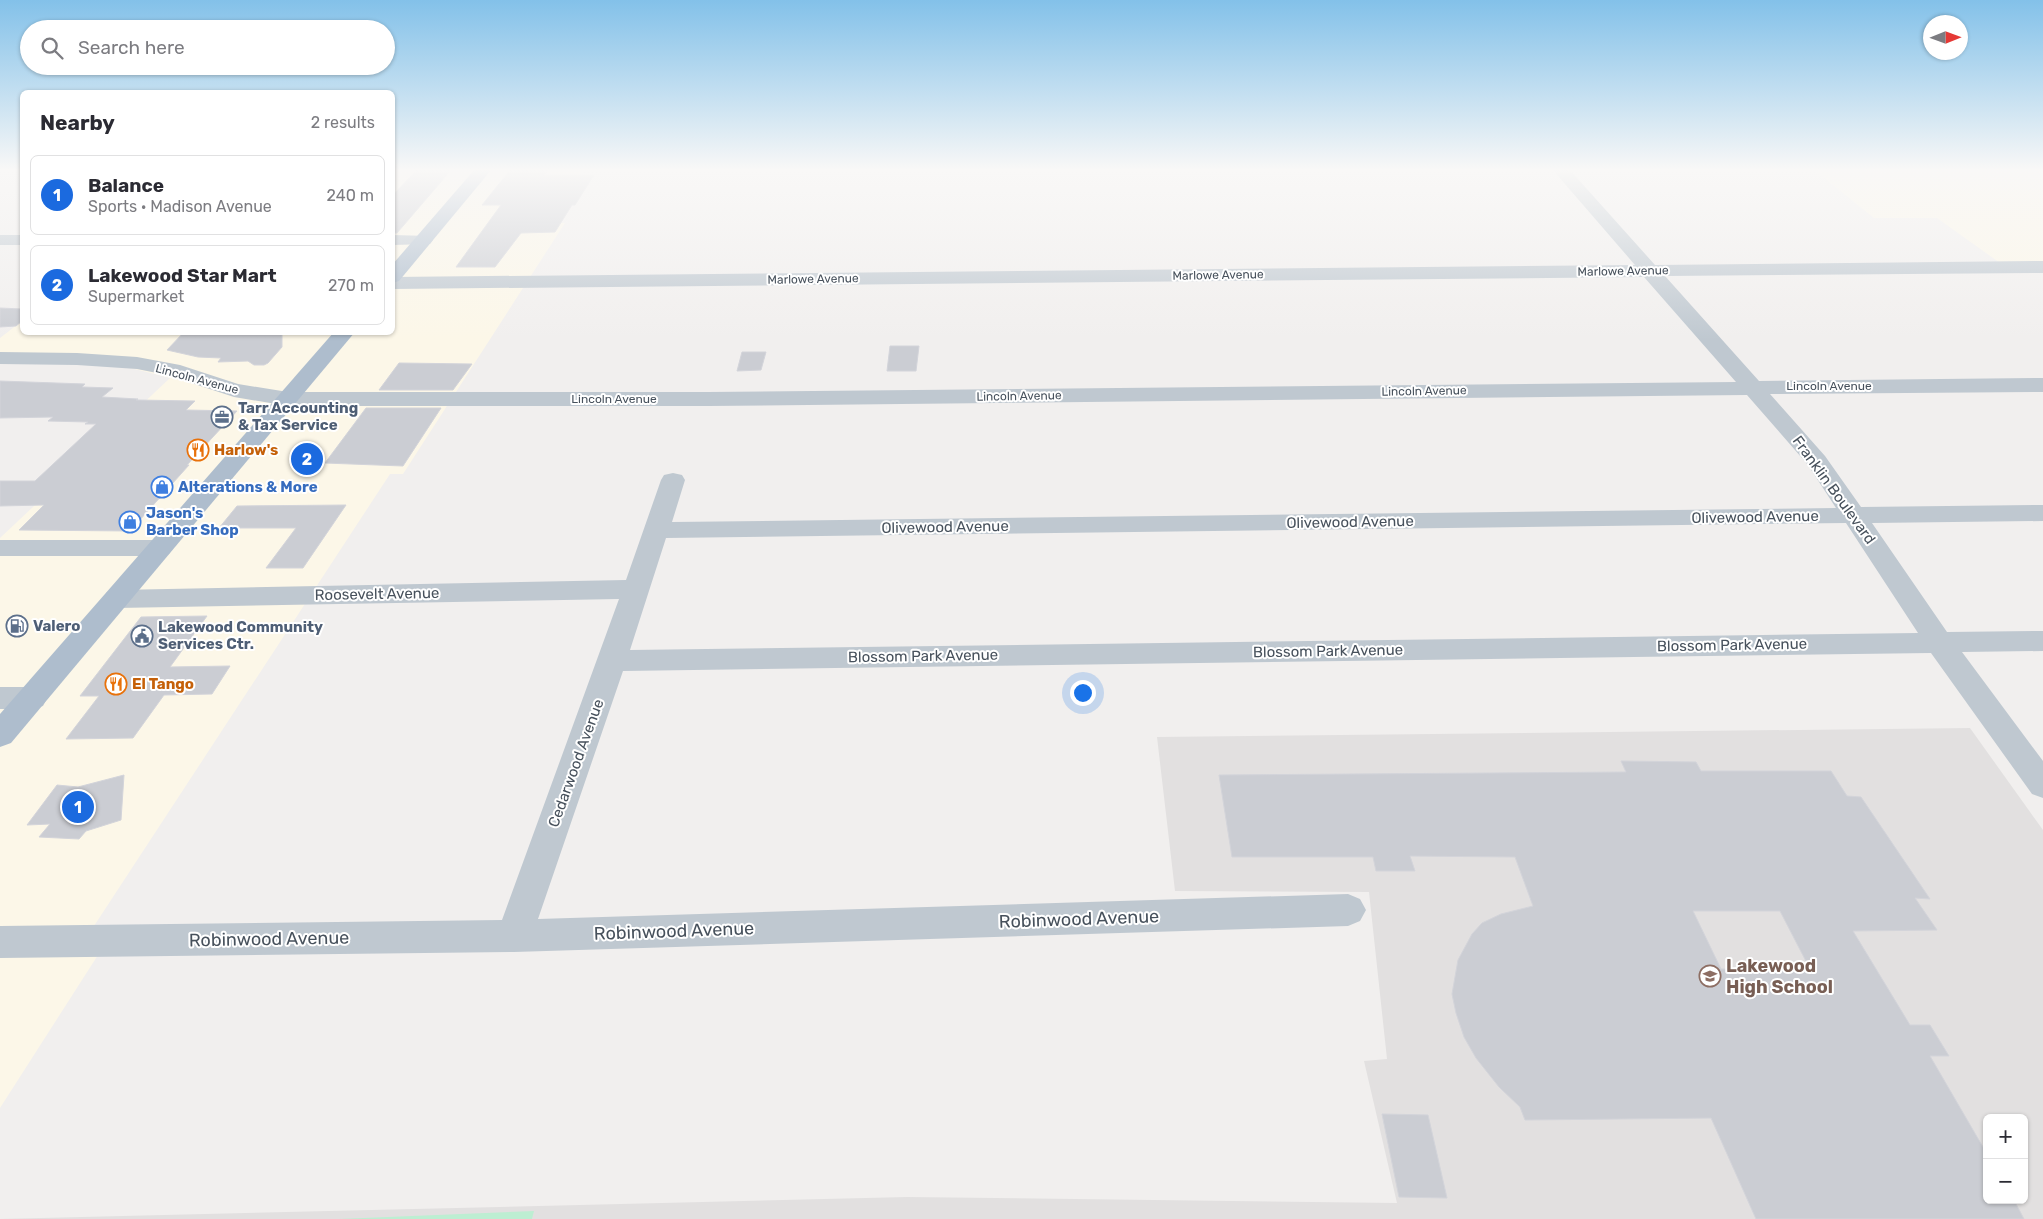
<!DOCTYPE html>
<html lang="en">
<head>
<meta charset="utf-8">
<style>
  :root { --surface:#fff; --page:#f2f2f3; --text:#2b2b33; --muted:#7c7c81; --line:#e1e1e2; --accent:#1b6adf }
  body { margin:0; font-family:Rubik,sans-serif; background:var(--page); color:var(--text) }
  .controls { position:absolute; right:15px; bottom:15px; display:grid; overflow:hidden; border-radius:8px; box-shadow:0 1px 4px #0004 }
  .controls button { width:45px; height:45px; display:grid; place-items:center; padding:0; border:0; border-bottom:1px solid var(--line); background:var(--surface); color:var(--text); font:25px sans-serif }
  .compass { position:absolute; left:1923px; top:15px; width:45px; height:45px; border-radius:50%; background:var(--surface); box-shadow:0 1px 4px #0004; rotate:89deg }
  .you { position:absolute; left:1082px; top:692px; width:18px; height:18px; margin:-12px; border:4px solid #fff; border-radius:50%; background:#1a73e8; box-shadow:0 0 0 8px #1a73e833 }
  .badge { display:grid; place-items:center; width:32px; height:32px; border-radius:50%; background:var(--accent); color:#fff; font-size:16px; font-weight:700 }
  .pin { position:absolute; translate:-50% -50%; border:2px solid #fff; box-shadow:0 1px 5px #0006 }
  .list { margin:0; padding:0; list-style:none }
  h2 { display:flex; justify-content:space-between; align-items:center; height:65px; margin:0; padding:0 20px; font-size:21px }
  h2 small { font-size:16px; font-weight:400; color:var(--muted) }
  .list li { display:grid; grid-template-columns:32px 1fr auto; gap:15px; align-items:center; box-sizing:border-box; height:80px; margin:0 10px 10px; padding:0 10px; border:1px solid var(--line); border-radius:8px }
  .list b { display:block; font-size:19px; white-space:nowrap }
  .list p { margin:0; font-size:16px; white-space:nowrap; color:var(--muted) }
  .list em { font-size:16px; font-style:normal; color:var(--muted) }
  .icon { flex:none; width:28px; height:28px; fill:none; stroke:currentColor; stroke-width:2; stroke-linecap:round; stroke-linejoin:round }
  .map { position:relative; flex:none; width:2043px; height:1219px; overflow:hidden }
  .search { position:absolute; background:var(--surface); box-shadow:0 1px 4px #0004; left:20px; top:20px; width:375px; height:55px; display:flex; align-items:center; gap:12px; box-sizing:border-box; padding:0 18px; border-radius:28px; color:var(--muted); font-size:19px }
  .panel { position:absolute; background:var(--surface); box-shadow:0 1px 4px #0004; left:20px; top:90px; width:375px; height:245px; border-radius:8px }
  .map>svg:first-child { display:block }
  .commercial { fill:#fcf7e8 }
  .education { fill:#e2e0e0; fill-rule:evenodd }
  .green { fill:#bdeed2 }
  .building { fill:#cbcdd3; stroke:#d3d4da; fill-rule:evenodd }
  .lines { fill:none; stroke-linecap:round; stroke-linejoin:round }
  .minor { fill:#bfc8d0; fill-rule:evenodd }
  .major { fill:#aebdcd; fill-rule:evenodd }
  .labels { text-anchor:middle; dominant-baseline:central; stroke-width:4; stroke-linejoin:round; paint-order:stroke }
  .far-street-label { font-size:12px; fill:#47515c; stroke:#fff }
  .service-label { font-size:15px; font-weight:bold; fill:#4e5e75; stroke:#fff; text-anchor:start }
  .food-label { font-size:15px; font-weight:bold; fill:#c56008; stroke:#fff; text-anchor:start }
  .shop-label { font-size:15px; font-weight:bold; fill:#366cbe; stroke:#fff; text-anchor:start }
  .street-label { font-size:15px; fill:#47515c; stroke:#fff }
  .near-street-label { font-size:18px; fill:#47515c; stroke:#fff }
  .near-education-label { font-size:18px; font-weight:bold; fill:#785e54; stroke:#fff; text-anchor:start }
</style>
</head>
<body>
<div class="map">
<svg width="2043" height="1219" viewBox="0 0 2043 1219">
  <rect width="100%" height="100%" fill="#f1efee"/>
  <!-- commercial -->
  <g class="commercial">
    <path d="M 393,169 L 584,169 L 548,223 L 565,223 L 403,474 L 390,474 L 75,955 L 98,955 L 0,1108 L 0,538 L 170,378 L 127,367 L 0,358 L 0,338 L 22,321 L 22,332 L 392,332 Z"/>
    <path d="M 1813,169 L 2043,169 L 2043,273 L 2014,273 L 1937,218 L 1874,218 Z"/>
  </g>
  <!-- education -->
  <path class="education" d="M 1970,728 L 2043,830 L 2043,1219 L 0,1219 L 907,1197 L 1397,1203 L 1364,1061 L 1387,1059 L 1369,892 L 1175,891 L 1157,737 ZM 1987,1118 L 2024,1118 L 2024,1200 L 1987,1200 Z"/>
  <!-- green -->
  <path class="green" d="M 534,1211 L 532,1219 L 339,1219 Z"/>
  <!-- building -->
  <g class="building">
    <path d="M 418,169 L 452,169 L 397,233 L 392,233 L 392,196 Z"/>
    <path d="M 511,169 L 549,169 L 544,175 L 594,175 L 575,205 L 572,205 L 555,232 L 521,233 L 495,267 L 456,267 L 501,205 L 482,205 Z"/>
    <path d="M 0,308 L 22,309 L 22,321 L 16,326 L 0,327 Z"/>
    <path d="M 184,332 L 282,332 L 282,347 L 268,363 L 264,365 L 254,365 L 248,361 L 218,362 L 221,358 L 198,357 L 167,350 Z"/>
    <path d="M 890,346 L 919,346 L 916,371 L 887,371 Z"/>
    <path d="M 742,352 L 766,352 L 761,370 L 737,371 Z"/>
    <path d="M 399,363 L 472,364 L 453,390 L 379,390 Z"/>
    <path d="M 0,381 L 85,384 L 82,387 L 113,388 L 102,397 L 138,399 L 136,400 L 195,401 L 186,410 L 237,411 L 187,465 L 189,465 L 130,531 L 19,530 L 44,505 L 0,506 L 0,481 L 35,481 L 96,424 L 85,424 L 88,422 L 48,421 L 53,417 L 0,418 Z"/>
    <path d="M 366,408 L 441,408 L 403,466 L 325,463 Z"/>
    <path d="M 346,505 L 303,568 L 266,568 L 296,528 L 219,528 L 237,506 Z"/>
    <path d="M 207,616 L 170,667 L 230,666 L 212,694 L 164,695 L 133,738 L 66,739 L 99,696 L 80,696 L 141,617 Z"/>
    <path d="M 1621,761 L 1696,762 L 1701,771 L 1831,771 L 1847,796 L 1861,797 L 1930,899 L 1915,898 L 1937,930 L 1853,931 L 1910,1025 L 1930,1025 L 1949,1056 L 1930,1056 L 1987,1154 L 1987,1200 L 2014,1200 L 2024,1219 L 1756,1219 L 1711,1118 L 1525,1120 L 1520,1107 L 1499,1087 L 1476,1058 L 1464,1037 L 1456,1013 L 1452,994 L 1458,960 L 1472,934 L 1482,923 L 1501,914 L 1533,906 L 1515,857 L 1410,856 L 1415,871 L 1376,871 L 1373,857 L 1232,857 L 1219,775 L 1626,772 ZM 1693,911 L 1780,911 L 1810,969 L 1721,969 Z"/>
    <path d="M 124,775 L 121,820 L 86,831 L 79,839 L 39,837 L 50,824 L 27,825 L 57,785 L 78,787 Z"/>
    <path d="M 1382,1114 L 1428,1115 L 1447,1198 L 1399,1197 Z"/>
  </g>
  <g class="lines">
    <!-- minor -->
    <g class="minor">
      <path d="M 1552,169 L 1569,169 L 1655,265 L 2043,261 L 2043,273 L 1665,276 L 1759,381 L 2043,378 L 2043,392 L 1770,394 L 1825,456 L 1861,507 L 2043,505 L 2043,521 L 1872,523 L 1947,632 L 2043,631 L 2043,651 L 1962,652 L 2043,761 L 2043,798 L 2032,794 L 1931,653 L 623,671 L 538,919 L 1348,894 L 1360,899 L 1366,910 L 1360,921 L 1348,926 L 514,952 L 0,958 L 0,926 L 502,920 L 619,599 L 117,608 L 107,606 L 103,599 L 107,592 L 117,590 L 626,580 L 661,480 L 664,475 L 673,473 L 682,475 L 685,480 L 672,522 L 1836,508 L 1808,465 L 1747,395 L 708,406 L 288,406 L 234,397 L 167,375 L 137,369 L 77,365 L 0,364 L 0,352 L 77,353 L 137,357 L 180,365 L 238,384 L 288,392 L 708,392 L 1736,382 L 1644,277 L 392,289 L 392,277 L 1635,265 ZM 1846,523 L 1918,633 L 630,650 L 666,538 Z"/>
      <rect x="0" y="235" width="22" height="10"/>
      <path d="M 392,235 L 430,236 L 433,240 L 430,244 L 392,245 Z"/>
      <path d="M 0,540 L 160,540 L 169,542 L 173,548 L 169,554 L 160,556 L 0,556 Z"/>
      <path d="M 0,687 L 32,687 L 43,690 L 47,698 L 43,706 L 32,709 L 0,709 Z"/>
    </g>
    <!-- major -->
    <g class="major">
      <path d="M 475,169 L 492,169 L 399,281 L 392,283 L 392,265 Z"/>
      <path d="M 334,332 L 355,332 L 11,743 L 0,747 L 0,714 Z"/>
    </g>
  </g>
  <!-- sky -->
  <linearGradient id="sky" x2="0" y2="1"><stop stop-color="#83c1e9"/><stop offset="0.5" stop-color="#f9f8f7"/><stop offset="1" stop-color="#f9f8f7" stop-opacity="0"/></linearGradient>
  <rect width="2043" height="340" fill="url(#sky)"/>
  <!-- icons -->
  <defs>
    <g id="office-ring" transform="scale(1.125)"><circle r="9.5" fill="#fff" stroke="#5c6f8a" stroke-width="1.5"/><path d="M-6-3h4V-5.5h4V-3h4V5H-6ZM-1-4.5V-3h2v-1.5ZM-6 0V1H6V0Z" fill="#5c6f8a"/></g>
    <g id="restaurant-ring" transform="scale(1.125)"><circle r="9.5" fill="#fff" stroke="#e8710a" stroke-width="1.5"/><path d="M-5-6h1v4h1v-4h1v4h1v-4h1v5L-1.5 .5V6h-2V.5L-5-1ZM5-6V6H3V1.5H1.5Q1.5-4 5-6Z" fill="#e8710a"/></g>
    <g id="shop-ring" transform="scale(1.125)"><circle r="9.5" fill="#fff" stroke="#3f7fe0" stroke-width="1.5"/><path d="M-5-2.5h2.3a2.7 3.5 0 0 1 5.4 0H5L5.5 6h-11ZM-1.5-2.5h3a1.5 2.3 0 0 0-3 0Z" fill="#3f7fe0"/></g>
    <g id="fuel-ring" transform="scale(1.125)"><circle r="9.5" fill="#fff" stroke="#5c6f8a" stroke-width="1.5"/><path d="M-5.5-6h7V0h2V4h1.3V-2.5L3-4.5l.8-.8L6-3V5H2.5V1h-1V6h-7ZM-4.2-4.7v3.2H.2V-4.7Z" fill="#5c6f8a"/></g>
    <g id="civic-ring" transform="scale(1.125)"><circle r="9.5" fill="#fff" stroke="#5c6f8a" stroke-width="1.5"/><path d="M-.6-6.5H3V-4.5H.6V-3L4-1V1h2V6H-6V1h2V-1L-.6-3ZM-1.2 2.5V6h2.4V2.5Z" fill="#5c6f8a"/></g>
    <g id="school-ring" transform="scale(1.125)"><circle r="9.5" fill="#fff" stroke="#8d6e63" stroke-width="1.5"/><path d="M0-5L7-2L0 1L-7-2ZM-4 1L0 2.5L4 1V4Q0 6-4 4Z" fill="#8d6e63"/></g>
  </defs>
  <g fill-rule="evenodd">
    <use href="#office-ring" x="222" y="417"/>
    <use href="#restaurant-ring" x="198" y="450"/>
    <use href="#shop-ring" x="162" y="487"/>
    <use href="#shop-ring" x="130" y="522"/>
    <use href="#fuel-ring" x="17" y="626"/>
    <use href="#civic-ring" x="142" y="636"/>
    <use href="#restaurant-ring" x="116" y="684"/>
    <use href="#school-ring" x="1710" y="976"/>
  </g>
  <g class="labels">
    <!-- far-street labels -->
    <g class="far-street-label">
      <text transform="translate(1623 271) rotate(-1)">Marlowe Avenue</text>
      <text transform="translate(1218 275) rotate(-1)">Marlowe Avenue</text>
      <text transform="translate(813 279) rotate(-1)">Marlowe Avenue</text>
      <text transform="translate(197 379) rotate(15)">Lincoln Avenue</text>
      <text x="1829" y="386">Lincoln Avenue</text>
      <text transform="translate(1424 391) rotate(-1)">Lincoln Avenue</text>
      <text transform="translate(1019 396) rotate(-1)">Lincoln Avenue</text>
      <text x="614" y="399">Lincoln Avenue</text>
    </g>
    <!-- service labels -->
    <g class="service-label">
      <text x="238" y="408">Tarr Accounting<tspan x="238" dy="17">&amp; Tax Service</tspan></text>
      <text x="33" y="626">Valero</text>
      <text x="158" y="627">Lakewood Community<tspan x="158" dy="17">Services Ctr.</tspan></text>
    </g>
    <!-- food labels -->
    <g class="food-label">
      <text x="214" y="450">Harlow's</text>
      <text x="132" y="684">El Tango</text>
    </g>
    <!-- shop labels -->
    <g class="shop-label">
      <text x="178" y="487">Alterations &amp; More</text>
      <text x="146" y="513">Jason's<tspan x="146" dy="17">Barber Shop</tspan></text>
    </g>
    <!-- street labels -->
    <g class="street-label">
      <text transform="translate(1834 490) rotate(54)">Franklin Boulevard</text>
      <text transform="translate(1755 517) rotate(-1)">Olivewood Avenue</text>
      <text transform="translate(1350 522) rotate(-1)">Olivewood Avenue</text>
      <text transform="translate(945 527) rotate(-1)">Olivewood Avenue</text>
      <text transform="translate(377 594) rotate(-1)">Roosevelt Avenue</text>
      <text transform="translate(1732 645) rotate(-1)">Blossom Park Avenue</text>
      <text transform="translate(1328 651) rotate(-1)">Blossom Park Avenue</text>
      <text transform="translate(923 656) rotate(-1)">Blossom Park Avenue</text>
      <text transform="translate(576 763) rotate(-70)">Cedarwood Avenue</text>
    </g>
    <!-- near-street labels -->
    <g class="near-street-label">
      <text transform="translate(1079 919) rotate(-2)">Robinwood Avenue</text>
      <text transform="translate(674 931) rotate(-2)">Robinwood Avenue</text>
      <text transform="translate(269 939) rotate(-1)">Robinwood Avenue</text>
    </g>
    <!-- near-education labels -->
    <g class="near-education-label">
      <text x="1726" y="966">Lakewood<tspan x="1726" dy="21">High School</tspan></text>
    </g>
  </g>
</svg>
<div class="controls">
<button>+</button>
<button>−</button>
</div>
<svg class="compass" viewBox="-18 -18 36 36"><path d="M0-13l5 13h-10z" fill="#e53935"/><path d="M0 13l5-13h-10z" fill="#7c7c81"/></svg>
<div class="you"></div>
<div class="pin badge" style="left:78px;top:807px">1</div>
<div class="pin badge" style="left:307px;top:459px">2</div>
<div class="search"><svg class="icon" aria-label="search" viewBox="0 0 24 24"><circle cx="10" cy="10" r="6"/><path d="M15 15l6 6"/></svg>Search here</div>
<section class="panel">
<h2>Nearby<small>2 results</small></h2>
<ul class="list">
<li><span class="badge">1</span><div><b>Balance</b><p>Sports · Madison Avenue</p></div><em>240 m</em></li>
<li><span class="badge">2</span><div><b>Lakewood Star Mart</b><p>Supermarket</p></div><em>270 m</em></li>
</ul>
</section>
</div>
</body>
</html>
